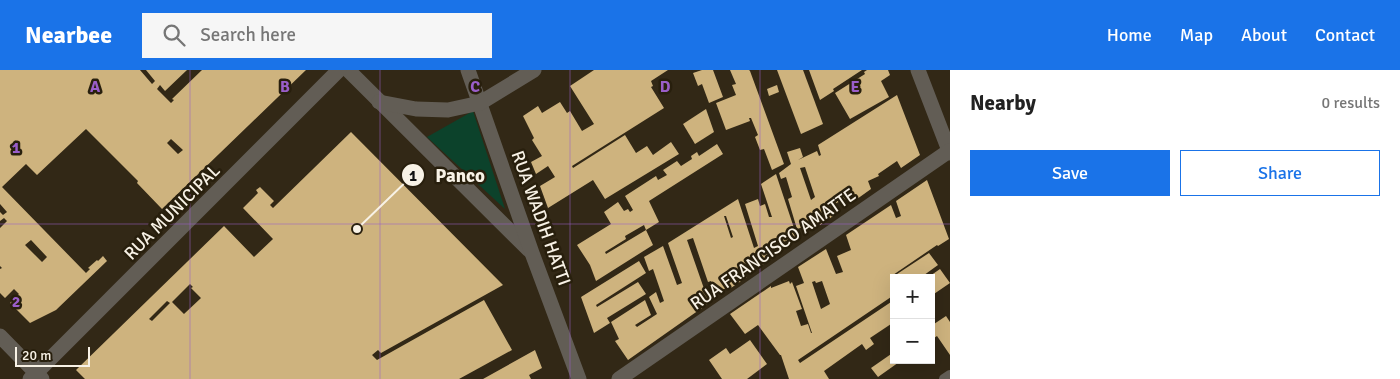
<!DOCTYPE html>
<html lang="en">
<head>
<meta charset="utf-8">
<style>
  :root { --surface:#fff; --page:#f6f6f6; --text:#222; --muted:#767676; --line:#e0e0e0; --accent:#1a73e8 }
  body { margin:0; font-family:Signika,sans-serif; background:var(--page); color:var(--text) }
  .controls { position:absolute; right:15px; bottom:15px; display:grid; overflow:hidden; border-radius:0px; box-shadow:0 5px 20px #0002 }
  .controls button { width:45px; height:45px; display:grid; place-items:center; padding:0; border:0; border-bottom:1px solid var(--line); background:var(--surface); color:var(--text); font:25px sans-serif }
  .scale { position:absolute; left:15px; bottom:12px; width:75px; box-sizing:border-box; padding-left:5px; border:2px solid #f8f2e6; border-top:0; font-size:14px; line-height:18px; white-space:nowrap; color:#f8f2e6; -webkit-text-stroke:4px #281f0d; paint-order:stroke }
  .list { margin:0; padding:0; list-style:none }
  h2 { display:flex; justify-content:space-between; align-items:center; height:65px; margin:0; padding:0 20px; font-size:21px }
  h2 small { font-size:16px; font-weight:400; color:var(--muted) }
  .actions { display:flex; gap:10px; padding:15px 20px }
  .actions a { flex:1; padding:11px 0; border:1px solid var(--accent); border-radius:0px; text-align:center; font-size:18px; color:var(--accent) }
  .actions .main { background:var(--accent); color:#fff }
  .icon { flex:none; width:28px; height:28px; fill:none; stroke:currentColor; stroke-width:2; stroke-linecap:round; stroke-linejoin:round }
  .map { position:relative; flex:none; width:950px; height:309px; overflow:hidden }
  header { display:flex; align-items:center; gap:30px; box-sizing:border-box; height:70px; padding:0 25px; background:var(--accent); color:#fff }
  header strong { font-size:24px }
  nav { display:flex; gap:28px; margin-inline-start:auto; font-size:18px }
  .search { width:350px; height:45px; background:var(--page); display:flex; align-items:center; gap:12px; box-sizing:border-box; padding:0 18px; border-radius:0px; color:var(--muted); font-size:19px }
  main { display:flex }
  aside { flex:1; background:var(--surface) }
  .map>svg:first-child { display:block }
  .green { fill:#0c422b }
  .building { fill:#ceb37e; fill-rule:evenodd }
  .lines { fill:none; stroke-linecap:round; stroke-linejoin:round }
  .lane { stroke:#625d55; stroke-width:10 }
  .street { stroke:#625d55; stroke-width:15 }
  .grid { fill:none; stroke:#9a5ec9; stroke-width:1; stroke-opacity:0.55 }
  .labels { text-anchor:middle; dominant-baseline:central; stroke-width:5; stroke-linejoin:round; paint-order:stroke }
  .street-label { font-size:18px; fill:#f8f2e6; stroke:#281f0d }
  .grid-label { font-size:16px; text-anchor:middle; font-weight:bold; fill:#9a5ec9; stroke:#281f0d; stroke-width:5; stroke-linejoin:round; paint-order:stroke }
  .leader { fill:none; stroke:#f8f2e6; stroke-width:2 }
  .callout-dot { fill:#f8f2e6; stroke:#281f0d; stroke-width:2 }
  .mark-label { font-size:15px; text-anchor:middle; font-weight:bold; fill:#111 }
  .callout-label { font-size:19px; text-anchor:middle; font-weight:bold; fill:#f8f2e6; stroke:#281f0d; stroke-width:5; stroke-linejoin:round; paint-order:stroke }
</style>
</head>
<body>
<header>
<strong>Nearbee</strong>
<div class="search"><svg class="icon" aria-label="search" viewBox="0 0 24 24"><circle cx="10" cy="10" r="6"/><path d="M15 15l6 6"/></svg>Search here</div>
<nav><a>Home</a><a>Map</a><a>About</a><a>Contact</a></nav>
</header>
<main>
<div class="map">
<svg width="950" height="309" viewBox="0 0 950 309">
  <rect width="100%" height="100%" fill="#322816"/>
  <!-- green -->
  <path class="green" d="M 473,41 L 505,139 L 427,67 Z"/>
  <!-- building -->
  <g class="building">
    <path d="M 0,0 L 140,0 L 152,14 L 155,11 L 146,0 L 187,0 L 165,21 L 160,15 L 157,19 L 171,33 L 174,30 L 172,29 L 202,0 L 306,0 L 162,139 L 137,113 L 138,111 L 86,59 L 37,105 L 26,94 L 2,117 L 86,203 L 90,199 L 88,198 L 97,190 L 98,191 L 103,186 L 107,191 L 56,240 L 30,253 L 10,233 L 19,224 L 14,219 L 5,228 L 0,223 L 0,199 L 2,198 L 0,196 L 0,158 L 7,151 L 4,148 L 0,151 L 0,142 L 3,145 L 7,142 L 0,134 ZM 171,69 L 183,80 L 178,84 L 167,73 ZM 31,170 L 47,187 L 42,192 L 25,175 Z"/>
    <path d="M 594,0 L 668,0 L 651,11 L 653,16 L 651,17 L 664,38 L 572,96 L 573,98 L 625,65 L 636,83 L 647,76 L 653,85 L 671,72 L 679,84 L 605,129 L 593,110 L 548,138 L 540,116 L 555,107 L 548,96 L 536,104 L 531,92 L 542,86 L 532,70 L 534,68 L 523,46 L 538,36 L 542,43 L 560,32 L 567,43 L 570,41 L 582,61 L 594,54 L 570,16 Z"/>
    <path d="M 702,0 L 713,0 L 723,27 L 709,33 L 702,14 L 698,16 L 693,3 Z"/>
    <path d="M 730,0 L 749,0 L 750,1 L 784,94 L 772,100 L 764,79 L 760,80 L 755,67 L 758,65 L 751,48 L 749,48 L 750,51 L 726,60 L 716,33 L 736,25 L 732,15 L 736,14 Z"/>
    <path d="M 777,0 L 803,0 L 823,54 L 801,64 Z"/>
    <path d="M 809,0 L 862,0 L 833,19 L 834,21 L 820,30 Z"/>
    <path d="M 867,0 L 888,0 L 890,5 L 881,11 L 889,27 L 850,49 L 835,23 L 865,4 L 864,2 Z"/>
    <path d="M 777,15 L 779,22 L 769,26 L 767,19 Z"/>
    <path d="M 897,25 L 920,85 L 901,98 L 897,91 L 878,104 L 879,106 L 868,111 L 871,119 L 857,129 L 856,126 L 836,133 L 839,142 L 820,155 L 819,152 L 797,159 L 788,129 L 792,127 L 786,107 L 781,109 L 779,103 L 791,94 L 787,82 L 800,78 L 803,87 L 798,90 L 817,81 L 819,86 L 821,85 L 818,75 ZM 805,97 L 815,127 L 811,130 L 800,98 Z"/>
    <path d="M 706,39 L 714,62 L 695,74 L 683,54 Z"/>
    <path d="M 351,62 L 503,215 L 381,283 L 378,280 L 372,285 L 377,290 L 484,230 L 512,280 L 459,309 L 85,309 L 76,300 L 224,156 L 254,187 L 273,169 L 243,138 L 258,123 L 256,120 L 260,117 L 274,131 L 270,135 L 273,138 ZM 190,214 L 193,217 L 191,218 L 201,228 L 184,244 L 172,232 ZM 167,231 L 170,233 L 152,251 L 149,249 Z"/>
    <path d="M 717,74 L 723,84 L 649,131 L 659,152 L 646,160 L 644,155 L 625,166 L 626,169 L 605,182 L 606,184 L 646,160 L 653,175 L 596,211 L 590,195 L 577,175 L 611,154 L 604,142 L 618,132 L 624,141 L 628,139 L 630,142 L 633,140 L 625,126 L 656,106 L 658,110 L 667,105 L 663,100 L 677,91 L 681,96 L 692,89 L 691,86 L 697,82 L 699,86 Z"/>
    <path d="M 776,104 L 797,167 L 780,173 L 782,182 L 764,194 L 745,202 L 747,207 L 728,220 L 727,218 L 715,222 L 711,211 L 708,212 L 693,168 L 687,170 L 709,233 L 628,290 L 615,271 L 619,269 L 611,252 L 645,230 L 651,245 L 635,255 L 637,257 L 657,244 L 649,227 L 656,222 L 660,233 L 664,231 L 653,199 L 649,201 L 644,187 L 663,176 L 677,215 L 682,213 L 668,173 L 738,129 L 754,178 L 758,176 L 745,134 L 758,129 L 760,136 L 765,134 L 769,147 L 772,147 L 761,114 ZM 724,146 L 726,146 L 733,167 L 731,168 Z"/>
    <path d="M 927,110 L 949,169 L 938,176 L 937,175 L 893,205 L 894,206 L 929,183 L 938,195 L 920,208 L 894,208 L 894,225 L 798,290 L 800,293 L 894,230 L 894,252 L 870,268 L 874,274 L 866,280 L 862,274 L 824,301 L 829,309 L 789,309 L 781,285 L 780,285 L 758,255 L 745,264 L 730,244 L 771,216 L 771,218 L 789,211 L 790,214 L 792,212 L 802,239 L 796,241 L 801,256 L 808,254 L 811,263 L 812,263 L 796,216 L 804,213 L 798,197 L 826,179 L 836,204 L 843,202 L 837,186 L 851,180 L 846,165 L 891,135 L 896,148 L 901,146 L 896,131 ZM 815,211 L 816,213 L 822,211 L 830,234 L 821,239 L 812,212 Z"/>
    <path d="M 639,191 L 646,203 L 596,235 L 597,237 L 638,212 L 646,224 L 607,248 L 610,253 L 594,263 L 581,227 Z"/>
    <path d="M 940,199 L 950,213 L 931,226 L 931,208 L 927,208 Z"/>
    <path d="M 946,246 L 950,252 L 950,285 L 937,266 L 931,270 L 931,256 Z"/>
    <path d="M 750,270 L 767,294 L 747,309 L 722,309 L 709,290 L 726,278 L 730,284 Z"/>
    <path d="M 535,280 L 542,298 L 529,305 L 531,309 L 483,309 Z"/>
    <path d="M 894,282 L 894,290 L 902,290 L 878,307 L 871,298 Z"/>
  </g>
  <g class="lines">
    <!-- lane -->
    <path class="lane" d="M 944,309 L 950,305"/>
    <!-- street -->
    <g class="street">
      <path d="M 348,0 L 529,180"/>
      <path d="M 468,0 L 532,183 L 579,309"/>
      <path d="M 918,0 L 950,83"/>
      <path d="M 379,32 L 416,39 L 448,40 L 480,33 L 534,0"/>
      <path d="M 0,266 L 42,309"/>
      <path d="M 30,309 L 339,0"/>
      <path d="M 619,309 L 949,81"/>
    </g>
  </g>
  <!-- grid -->
  <path class="grid" d="M 190,0 L 190,309M 380,0 L 380,309M 570,0 L 570,309M 760,0 L 760,309M 0,154 L 950,154"/>
  <g class="labels">
    <!-- street labels -->
    <g class="street-label">
      <text transform="translate(172 142) rotate(-45)">RUA MUNICIPAL</text>
      <text transform="translate(541 148) rotate(70)">RUA WADIH HATTI</text>
      <text transform="translate(773 179) rotate(-35)">RUA FRANCISCO AMATTE</text>
    </g>
  </g>
  <g class="grid-label">
    <text x="95" y="22">A</text>
    <text x="285" y="22">B</text>
    <text x="475" y="22">C</text>
    <text x="665" y="22">D</text>
    <text x="855" y="22">E</text>
    <text x="16" y="83">1</text>
    <text x="16" y="237">2</text>
  </g>
  <!-- callouts -->
  <path class="leader" d="M357 159L413 105"/>
  <g class="callout-dot">
    <circle cx="357" cy="159" r="5"/>
    <circle cx="413" cy="105" r="12"/>
  </g>
  <g class="mark-label">
    <text x="413" y="111">1</text>
  </g>
  <g class="callout-label">
    <text x="460" y="112">Panco</text>
  </g>
</svg>
<div class="controls">
<button>+</button>
<button>−</button>
</div>
<div class="scale">20 m</div>
</div>
<aside>
<h2>Nearby<small>0 results</small></h2>
<ul class="list">
</ul>
<div class="actions"><a class="main">Save</a><a>Share</a></div>
</aside>
</main>
</body>
</html>
